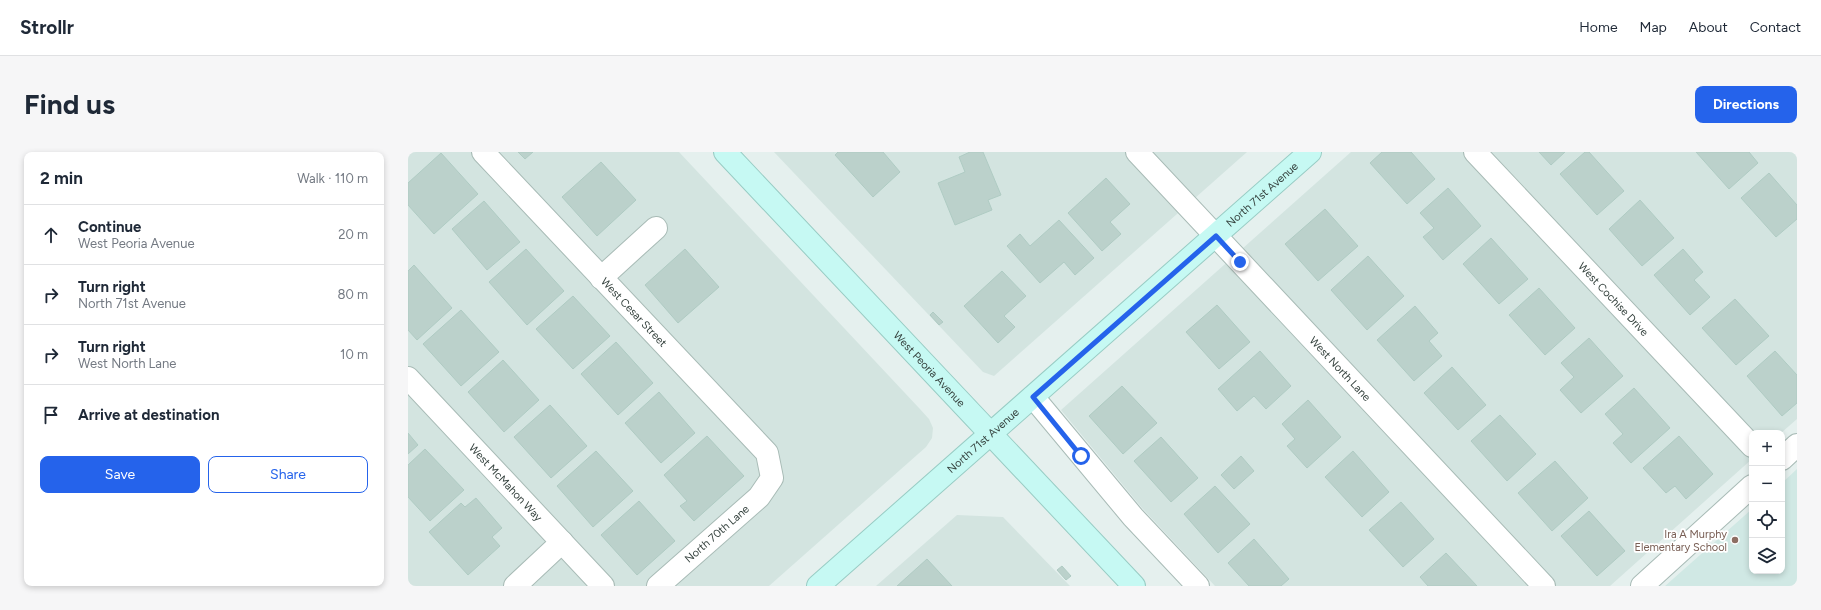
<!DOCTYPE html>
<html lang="en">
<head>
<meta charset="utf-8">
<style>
  :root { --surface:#fff; --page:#f6f6f7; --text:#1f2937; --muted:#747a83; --line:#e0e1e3; --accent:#2563eb }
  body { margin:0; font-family:Figtree,sans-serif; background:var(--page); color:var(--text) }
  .controls { position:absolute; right:12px; bottom:12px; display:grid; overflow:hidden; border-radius:8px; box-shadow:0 2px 6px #0003 }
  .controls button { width:36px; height:36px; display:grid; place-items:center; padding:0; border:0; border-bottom:1px solid var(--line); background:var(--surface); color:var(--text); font:20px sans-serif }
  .stop { position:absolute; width:12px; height:12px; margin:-9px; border:3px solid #2563eb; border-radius:50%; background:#fff }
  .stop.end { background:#2563eb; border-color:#fff; box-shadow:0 1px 4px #0008 }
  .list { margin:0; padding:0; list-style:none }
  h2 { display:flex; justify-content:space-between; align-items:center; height:52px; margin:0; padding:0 16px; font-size:17px }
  h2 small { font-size:13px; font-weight:400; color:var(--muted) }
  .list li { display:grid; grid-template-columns:26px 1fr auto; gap:12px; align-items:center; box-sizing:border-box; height:60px; padding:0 16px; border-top:1px solid var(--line) }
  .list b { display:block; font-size:15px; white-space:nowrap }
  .list p { margin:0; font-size:13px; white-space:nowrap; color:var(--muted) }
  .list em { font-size:13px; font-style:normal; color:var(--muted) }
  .actions { display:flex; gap:8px; padding:12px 16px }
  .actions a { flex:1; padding:9px 0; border:1px solid var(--accent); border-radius:8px; text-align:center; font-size:14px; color:var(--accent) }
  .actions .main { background:var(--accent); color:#fff }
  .icon { flex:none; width:22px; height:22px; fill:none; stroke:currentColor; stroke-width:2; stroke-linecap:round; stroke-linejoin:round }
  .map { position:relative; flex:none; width:1389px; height:434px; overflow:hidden; border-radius:8px }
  header { display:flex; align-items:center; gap:24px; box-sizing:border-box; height:56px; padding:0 20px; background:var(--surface); border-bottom:1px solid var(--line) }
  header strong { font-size:19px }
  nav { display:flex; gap:22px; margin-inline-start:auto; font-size:14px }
  .intro { display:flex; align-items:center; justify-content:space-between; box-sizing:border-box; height:96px; padding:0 24px }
  h1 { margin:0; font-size:28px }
  .button { padding:10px 18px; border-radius:8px; background:var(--accent); color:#fff; font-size:14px; font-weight:700 }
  main { display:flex; gap:24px; padding:0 24px }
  aside { flex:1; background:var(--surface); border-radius:8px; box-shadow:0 2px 6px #0003 }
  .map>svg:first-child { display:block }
  .residential { fill:#d3e4e0 }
  .education { fill:#d0e8e4 }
  .building { fill:#bbd1cb; stroke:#afcbc3 }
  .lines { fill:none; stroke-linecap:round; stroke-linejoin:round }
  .street-casing { stroke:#a8bbb6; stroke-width:24 }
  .secondary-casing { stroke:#98ccc4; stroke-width:24 }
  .street { stroke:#fff; stroke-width:22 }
  .secondary { stroke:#c6f9f3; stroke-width:22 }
  .route { stroke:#2563eb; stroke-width:5 }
  .education-dot { fill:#8d6e63; stroke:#fff; stroke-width:1.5 }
  .labels { text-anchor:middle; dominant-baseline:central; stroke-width:3.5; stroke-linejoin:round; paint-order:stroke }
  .street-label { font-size:11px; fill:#35423e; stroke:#fff }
  .education-label { font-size:11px; fill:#785e54; stroke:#fff; text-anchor:end }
</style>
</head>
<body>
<header>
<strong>Strollr</strong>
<nav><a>Home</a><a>Map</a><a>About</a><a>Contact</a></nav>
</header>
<div class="intro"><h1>Find us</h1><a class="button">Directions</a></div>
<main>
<aside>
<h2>2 min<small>Walk · 110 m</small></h2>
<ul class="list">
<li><svg class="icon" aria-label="ahead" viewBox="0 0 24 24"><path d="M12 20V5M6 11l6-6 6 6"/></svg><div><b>Continue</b><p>West Peoria Avenue</p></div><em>20 m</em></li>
<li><svg class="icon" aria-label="right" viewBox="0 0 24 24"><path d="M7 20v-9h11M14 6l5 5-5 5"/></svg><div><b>Turn right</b><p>North 71st Avenue</p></div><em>80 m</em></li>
<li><svg class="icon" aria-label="right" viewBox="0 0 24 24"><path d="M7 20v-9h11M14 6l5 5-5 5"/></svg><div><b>Turn right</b><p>West North Lane</p></div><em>10 m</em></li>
<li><svg class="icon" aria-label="arrive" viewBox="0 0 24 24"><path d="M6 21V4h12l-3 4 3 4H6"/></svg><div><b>Arrive at destination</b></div></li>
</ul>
<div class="actions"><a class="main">Save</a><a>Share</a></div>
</aside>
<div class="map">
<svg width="1389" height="434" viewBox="0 0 1389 434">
  <rect width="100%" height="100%" fill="#e5f0ee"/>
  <!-- residential -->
  <g class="residential">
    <path d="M 0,0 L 271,0 L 511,256 L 521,267 L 525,276 L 524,286 L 518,295 L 361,434 L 0,434 Z"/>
    <path d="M 366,0 L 839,0 L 586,224 L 575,220 Z"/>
    <path d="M 943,0 L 1389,0 L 1389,267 L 1373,281 L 1344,281 L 1344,307 L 1202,434 L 807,434 L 734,356 L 653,258 Z"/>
    <path d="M 549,363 L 595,365 L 662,434 L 468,434 Z"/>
  </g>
  <!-- education -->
  <path class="education" d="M 1389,317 L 1389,434 L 1257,434 L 1344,357 L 1344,419 L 1374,419 L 1374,331 Z"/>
  <!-- building -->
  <g class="building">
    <path d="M 110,0 L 125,0 L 117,7 Z"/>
    <path d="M 430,0 L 475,0 L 492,20 L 465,45 L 427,3 Z"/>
    <path d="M 562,0 L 575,0 L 593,43 L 580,48 L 584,58 L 547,73 L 530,31 L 557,20 L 551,5 Z"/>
    <path d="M 974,0 L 1003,0 L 1027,27 L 999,52 L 962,11 Z"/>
    <path d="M 1131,0 L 1157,0 L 1143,13 Z"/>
    <path d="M 1177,0 L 1181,0 L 1216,39 L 1189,63 L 1152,22 Z"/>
    <path d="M 1288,0 L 1341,0 L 1350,11 L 1321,37 Z"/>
    <path d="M 33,1 L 70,42 L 26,82 L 0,53 L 0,31 Z"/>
    <path d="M 193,10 L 228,48 L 189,84 L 154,45 Z"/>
    <path d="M 1361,21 L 1389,53 L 1389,67 L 1368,85 L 1333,46 Z"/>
    <path d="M 698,26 L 722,52 L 702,70 L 713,82 L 694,99 L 660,61 Z"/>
    <path d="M 1040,36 L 1073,74 L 1035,108 L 1015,85 L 1026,76 L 1012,61 Z"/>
    <path d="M 1232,48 L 1266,86 L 1234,114 L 1201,77 Z"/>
    <path d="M 76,49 L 112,90 L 79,118 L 44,77 Z"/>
    <path d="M 917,57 L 950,94 L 910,129 L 877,92 Z"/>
    <path d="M 651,68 L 686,106 L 667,123 L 656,110 L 632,131 L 599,94 L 612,82 L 622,94 Z"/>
    <path d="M 1083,86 L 1120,127 L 1091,152 L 1055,112 Z"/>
    <path d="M 118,97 L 156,139 L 119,173 L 81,130 Z"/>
    <path d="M 277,97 L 311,135 L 270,171 L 237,133 Z"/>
    <path d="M 1275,97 L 1295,120 L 1286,128 L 1302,145 L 1282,163 L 1246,123 Z"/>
    <path d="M 960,104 L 996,144 L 959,178 L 923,138 Z"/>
    <path d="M 6,113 L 44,156 L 9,188 L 0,178 L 0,119 Z"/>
    <path d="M 594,119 L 618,144 L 596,164 L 607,175 L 590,191 L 556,154 Z"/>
    <path d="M 1131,136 L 1167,176 L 1137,203 L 1101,163 Z"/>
    <path d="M 165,144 L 202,184 L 165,217 L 128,177 Z"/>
    <path d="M 1327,147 L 1361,184 L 1328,213 L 1294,176 Z"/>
    <path d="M 809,153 L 842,190 L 811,217 L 778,180 Z"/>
    <path d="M 1007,154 L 1030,181 L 1021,189 L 1034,204 L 1006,229 L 969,188 Z"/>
    <path d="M 53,158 L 91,200 L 53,234 L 15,192 Z"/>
    <path d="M 525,160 L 535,170 L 531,173 L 522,163 Z"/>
    <path d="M 1181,186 L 1215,224 L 1173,261 L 1152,238 L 1166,225 L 1153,211 Z"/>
    <path d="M 208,190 L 245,231 L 210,263 L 173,222 Z"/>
    <path d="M 852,199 L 883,234 L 858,257 L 846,244 L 829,259 L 810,237 Z"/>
    <path d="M 1367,199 L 1389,223 L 1389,251 L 1374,264 L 1339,224 Z"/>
    <path d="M 95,208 L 131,248 L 96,280 L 60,240 Z"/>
    <path d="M 1044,215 L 1078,253 L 1050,278 L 1016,241 Z"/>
    <path d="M 714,234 L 749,271 L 715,302 L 681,264 Z"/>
    <path d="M 1226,236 L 1262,276 L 1223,311 L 1205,291 L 1215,282 L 1197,262 Z"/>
    <path d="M 251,240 L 287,281 L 253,311 L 217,271 Z"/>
    <path d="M 900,248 L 933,285 L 899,316 L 879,294 L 887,287 L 874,272 Z"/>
    <path d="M 142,253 L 179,294 L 143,326 L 106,285 Z"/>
    <path d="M 1092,263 L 1128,302 L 1099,329 L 1063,289 Z"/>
    <path d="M 0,281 L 10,293 L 0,302 Z"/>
    <path d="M 299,284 L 336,324 L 286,369 L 272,354 L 279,349 L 256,323 Z"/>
    <path d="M 1271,284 L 1305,322 L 1278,347 L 1267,334 L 1258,341 L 1235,316 Z"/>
    <path d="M 753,285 L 790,326 L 763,350 L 726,309 Z"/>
    <path d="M 17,297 L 56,338 L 22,369 L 0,345 L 0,313 Z"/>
    <path d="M 188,299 L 225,339 L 185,375 L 149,334 Z"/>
    <path d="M 945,299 L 981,340 L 954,365 L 917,325 Z"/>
    <path d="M 833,304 L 846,319 L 826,337 L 813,323 Z"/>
    <path d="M 1147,309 L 1180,346 L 1144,379 L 1110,341 Z"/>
    <path d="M 807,334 L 842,372 L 810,401 L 776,362 Z"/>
    <path d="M 68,346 L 94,376 L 84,385 L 92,394 L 60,423 L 21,380 L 53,351 L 57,355 Z"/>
    <path d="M 231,349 L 267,389 L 229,423 L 193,383 Z"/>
    <path d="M 993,350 L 1026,387 L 995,415 L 961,378 Z"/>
    <path d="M 1181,359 L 1217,399 L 1189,424 L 1153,384 Z"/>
    <path d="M 846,387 L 881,427 L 873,434 L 841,434 L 820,411 Z"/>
    <path d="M 1038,401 L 1069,434 L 1020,434 L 1012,425 Z"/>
    <path d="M 519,407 L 544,434 L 489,434 Z"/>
    <path d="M 654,414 L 663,424 L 658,428 L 649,418 Z"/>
  </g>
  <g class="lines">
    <!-- street casing -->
    <g class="street-casing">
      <g id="street">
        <path id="s1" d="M 75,0 L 359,301 L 364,326 L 351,345 L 250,434"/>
        <path id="s2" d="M 729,0 L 1136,434"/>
        <path id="s3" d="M 1067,0 L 1344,294"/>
        <path d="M 193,126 L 248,76"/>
        <path id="s4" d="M 0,226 L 195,434"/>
        <path d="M 625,245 L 725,365 L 790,434"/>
        <path d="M 1374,307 L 1389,293"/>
        <path d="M 107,434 L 154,390"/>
        <path d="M 1234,434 L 1344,334"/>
      </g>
    </g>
    <!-- secondary casing -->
    <g class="secondary-casing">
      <g id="secondary">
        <path id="s5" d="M 317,0 L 726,434"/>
        <path id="s6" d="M 410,434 L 902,0"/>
      </g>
    </g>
    <!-- street -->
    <use href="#street" class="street"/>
    <!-- secondary -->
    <use href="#secondary" class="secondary"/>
  </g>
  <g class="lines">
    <!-- route -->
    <path class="route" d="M 673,304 L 625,245 L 808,84 L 832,110"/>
  </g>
  <!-- markers -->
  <circle class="education-dot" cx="1327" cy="388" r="4"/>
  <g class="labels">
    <!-- street labels -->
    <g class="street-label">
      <text stroke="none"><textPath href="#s6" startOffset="592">North 71st Avenue</textPath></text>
      <text stroke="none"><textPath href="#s3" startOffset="202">West Cochise Drive</textPath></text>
      <text stroke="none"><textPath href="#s1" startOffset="220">West Cesar Street</textPath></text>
      <text stroke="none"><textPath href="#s5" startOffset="298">West Peoria Avenue</textPath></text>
      <text stroke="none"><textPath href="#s2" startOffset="297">West North Lane</textPath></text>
      <text stroke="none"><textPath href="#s6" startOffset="220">North 71st Avenue</textPath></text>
      <text stroke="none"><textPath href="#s4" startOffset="143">West McMahon Way</textPath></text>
      <text transform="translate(309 382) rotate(-41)">North 70th Lane</text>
    </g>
    <!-- education labels -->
    <g class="education-label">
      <text x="1319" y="382">Ira A Murphy<tspan x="1319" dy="13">Elementary School</tspan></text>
    </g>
  </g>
</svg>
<div class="controls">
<button>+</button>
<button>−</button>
<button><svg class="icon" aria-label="locate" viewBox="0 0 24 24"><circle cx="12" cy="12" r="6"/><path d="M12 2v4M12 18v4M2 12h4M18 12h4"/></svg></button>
<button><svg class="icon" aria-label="layers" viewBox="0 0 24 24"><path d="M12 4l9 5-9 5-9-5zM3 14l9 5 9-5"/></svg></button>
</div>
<div class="stop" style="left:673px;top:304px"></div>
<div class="stop end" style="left:832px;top:110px"></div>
</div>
</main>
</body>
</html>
